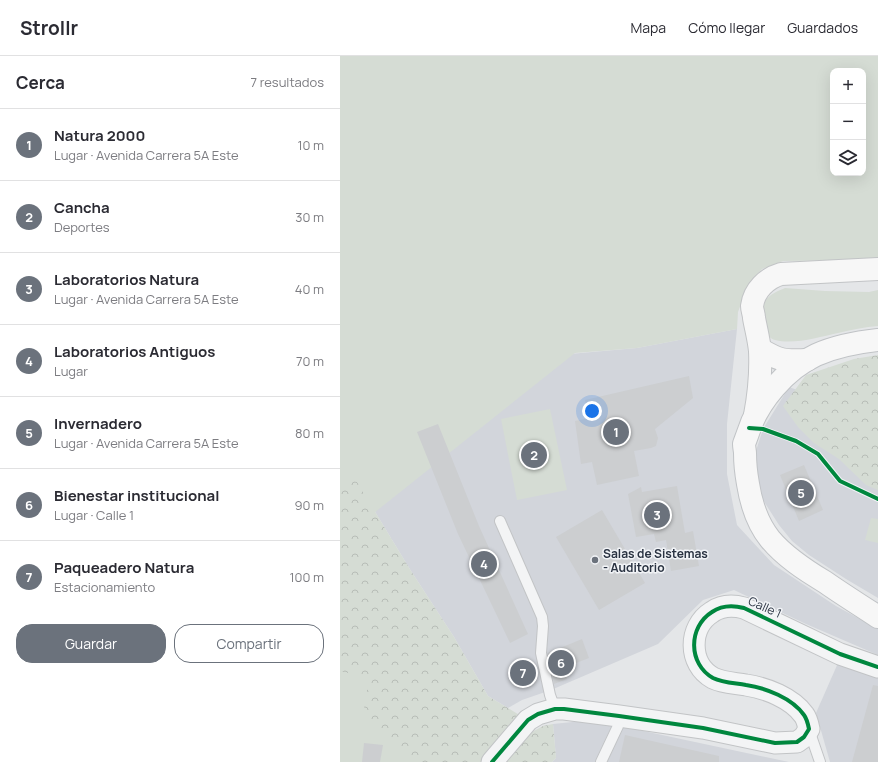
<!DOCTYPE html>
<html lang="es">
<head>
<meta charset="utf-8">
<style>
  :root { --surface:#fff; --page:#f2f2f3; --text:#2b2b33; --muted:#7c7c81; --line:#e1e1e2; --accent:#6b727c }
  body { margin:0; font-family:Manrope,sans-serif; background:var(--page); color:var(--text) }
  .controls { position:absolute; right:12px; top:12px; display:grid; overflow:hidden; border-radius:8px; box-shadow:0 4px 16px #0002 }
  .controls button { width:36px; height:36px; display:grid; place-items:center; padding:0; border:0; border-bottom:1px solid var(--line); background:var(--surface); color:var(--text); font:20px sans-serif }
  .you { position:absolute; left:252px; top:355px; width:14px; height:14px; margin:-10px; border:3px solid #fff; border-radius:50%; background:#1a73e8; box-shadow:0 0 0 6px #1a73e833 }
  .badge { display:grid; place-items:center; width:26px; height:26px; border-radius:50%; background:var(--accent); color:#fff; font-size:13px; font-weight:700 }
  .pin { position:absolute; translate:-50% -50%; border:2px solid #fff; box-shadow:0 1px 4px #0006 }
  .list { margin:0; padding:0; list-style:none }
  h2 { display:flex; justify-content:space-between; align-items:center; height:52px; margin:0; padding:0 16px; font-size:17px }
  h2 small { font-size:13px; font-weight:400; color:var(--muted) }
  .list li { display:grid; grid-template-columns:26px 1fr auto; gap:12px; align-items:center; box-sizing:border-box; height:72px; padding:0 16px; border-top:1px solid var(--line) }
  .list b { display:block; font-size:15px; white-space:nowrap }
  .list p { margin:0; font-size:13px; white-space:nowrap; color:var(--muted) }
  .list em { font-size:13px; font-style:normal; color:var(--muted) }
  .actions { display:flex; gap:8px; padding:12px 16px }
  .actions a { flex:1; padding:9px 0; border:1px solid var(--accent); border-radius:16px; text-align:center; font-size:14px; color:var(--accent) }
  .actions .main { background:var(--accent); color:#fff }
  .icon { flex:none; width:22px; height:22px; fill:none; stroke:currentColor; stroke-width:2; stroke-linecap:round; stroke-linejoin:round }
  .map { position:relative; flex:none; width:538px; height:706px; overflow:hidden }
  header { display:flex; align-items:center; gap:24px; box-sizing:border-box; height:56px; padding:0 20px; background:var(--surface); border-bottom:1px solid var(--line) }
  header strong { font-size:19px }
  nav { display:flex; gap:22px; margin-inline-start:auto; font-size:14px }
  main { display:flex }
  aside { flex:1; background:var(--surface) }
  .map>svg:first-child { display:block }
  .built { fill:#d2d5db }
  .green { fill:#d5dcd4; fill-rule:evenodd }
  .forest { fill:url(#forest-crowns) }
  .building { fill:#ccced0 }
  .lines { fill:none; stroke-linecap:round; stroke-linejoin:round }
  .lane-casing { stroke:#c2c4c6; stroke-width:12 }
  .street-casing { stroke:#c2c4c6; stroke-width:23 }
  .secondary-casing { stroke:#c2c4c6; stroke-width:24 }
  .primary-casing { stroke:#c0c3c6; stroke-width:24 }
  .path { stroke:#c3c4c8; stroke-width:2.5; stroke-dasharray:3 3; stroke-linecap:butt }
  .lane { stroke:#f3f4f5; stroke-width:10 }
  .street { stroke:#f3f4f5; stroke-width:21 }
  .secondary { stroke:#f7f7f7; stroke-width:22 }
  .primary { stroke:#f7f7f7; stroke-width:22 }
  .cycleway-casing { stroke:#f2f4f7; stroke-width:6 }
  .cycleway { stroke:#00873e; stroke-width:4 }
  .poi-dot { fill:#6b727c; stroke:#f2f4f7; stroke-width:1.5 }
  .labels { text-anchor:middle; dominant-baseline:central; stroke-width:3; stroke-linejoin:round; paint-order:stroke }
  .poi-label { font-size:12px; font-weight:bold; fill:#2a3342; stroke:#f2f4f7; text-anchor:start }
  .street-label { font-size:12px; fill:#2a3342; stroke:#f2f4f7 }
</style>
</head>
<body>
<header>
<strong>Strollr</strong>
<nav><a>Mapa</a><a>Cómo llegar</a><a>Guardados</a></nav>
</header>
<main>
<aside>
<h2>Cerca<small>7 resultados</small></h2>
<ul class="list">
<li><span class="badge">1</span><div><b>Natura 2000</b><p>Lugar · Avenida Carrera 5A Este</p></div><em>10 m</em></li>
<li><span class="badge">2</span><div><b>Cancha</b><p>Deportes</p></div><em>30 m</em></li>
<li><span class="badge">3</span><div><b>Laboratorios Natura</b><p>Lugar · Avenida Carrera 5A Este</p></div><em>40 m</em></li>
<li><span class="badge">4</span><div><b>Laboratorios Antiguos</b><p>Lugar</p></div><em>70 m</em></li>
<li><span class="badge">5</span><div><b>Invernadero</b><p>Lugar · Avenida Carrera 5A Este</p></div><em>80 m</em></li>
<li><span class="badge">6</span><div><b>Bienestar institucional</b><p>Lugar · Calle 1</p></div><em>90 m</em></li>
<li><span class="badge">7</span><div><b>Paqueadero Natura</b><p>Estacionamiento</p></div><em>100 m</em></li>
</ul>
<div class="actions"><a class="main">Guardar</a><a>Compartir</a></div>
</aside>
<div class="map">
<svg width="538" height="706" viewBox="0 0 538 706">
  <defs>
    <pattern id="forest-crowns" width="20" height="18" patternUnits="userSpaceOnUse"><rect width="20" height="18" fill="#d5dcd4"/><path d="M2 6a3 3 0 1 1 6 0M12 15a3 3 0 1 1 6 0" fill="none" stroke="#b7bdb7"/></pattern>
  </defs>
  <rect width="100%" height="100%" fill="#e4e6e8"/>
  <!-- built -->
  <g class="built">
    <path d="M 397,273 L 387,368 L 387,418 L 397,469 L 434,509 L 496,550 L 538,573 L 538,599 L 466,568 L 394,534 L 363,544 L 318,588 L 211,634 L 182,644 L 168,652 L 148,640 L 114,581 L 71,515 L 17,426 L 0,309 L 185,302 L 297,292 Z"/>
    <path d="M 449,331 L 510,353 L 538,361 L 538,542 L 506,523 L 469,499 L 452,485 L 439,469 L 423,444 L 416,423 L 413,404 L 423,373 Z"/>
    <path d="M 498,607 L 538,618 L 538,706 L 490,706 L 476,657 Z"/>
    <path d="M 252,664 L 449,706 L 212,706 L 216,702 L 213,668 Z"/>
  </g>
  <!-- green -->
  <g class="green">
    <path d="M 0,0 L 538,0 L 538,202 L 524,204 L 443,205 L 422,213 L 408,229 L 398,256 L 397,273 L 297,292 L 235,297 L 0,484 ZM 493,15 L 523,15 L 523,117 L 493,117 Z"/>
    <path d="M 445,232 L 485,235 L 529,236 L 538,234 L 538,270 C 525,271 511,274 498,277 C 479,281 454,289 435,284 C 430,283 422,274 421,269 C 420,265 423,247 425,245 C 430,238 438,235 445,232 Z"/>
    <path d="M 210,353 L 227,434 L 177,444 L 161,363 Z"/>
    <path d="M 531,462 L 538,463 L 538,487 L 525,484 Z"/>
    <path d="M 0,511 L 157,706 L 0,706 Z"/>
  </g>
  <!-- forest -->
  <g class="forest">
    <path d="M 538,299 L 538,434 L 526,429 L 499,403 L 474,387 L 458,371 L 443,350 L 466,319 L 514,303 Z"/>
    <path d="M 0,420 L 17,426 L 71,515 L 114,581 L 148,640 L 181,660 L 142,706 L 71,706 L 62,698 L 54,686 L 36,675 L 26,658 L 21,639 L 33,629 L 20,620 L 0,615 Z"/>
    <path d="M 213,668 L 216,702 L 212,706 L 164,706 L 190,677 L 203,670 Z"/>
  </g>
  <!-- building -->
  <g class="building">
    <path d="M 349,320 L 353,342 L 315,373 L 318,382 L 316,390 L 311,392 L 294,395 L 299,420 L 257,429 L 252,406 L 241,408 L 235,365 L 249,362 L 245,344 Z"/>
    <path d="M 98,368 L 139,470 L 188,578 L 170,587 L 118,478 L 77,376 Z"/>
    <path d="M 464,409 L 483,454 L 459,465 L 440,419 Z"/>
    <path d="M 337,430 L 345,477 L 353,475 L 359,510 L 331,515 L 326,484 L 316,486 L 314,478 L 296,481 L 288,438 L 301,431 L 302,436 Z"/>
    <path d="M 262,454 L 305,527 L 259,554 L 216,481 Z"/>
    <path d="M 242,583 L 249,602 L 223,612 L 227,623 L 214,628 L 208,597 Z"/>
    <path d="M 533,629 L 538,630 L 538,706 L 512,706 Z"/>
    <path d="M 285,679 L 379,700 L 379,706 L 279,706 Z"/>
    <path d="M 24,687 L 43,689 L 40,706 L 22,706 Z"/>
  </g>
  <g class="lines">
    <!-- lane casing -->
    <g class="lane-casing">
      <g id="lane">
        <path d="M 160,465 L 202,561 L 203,570 L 201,597 L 210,639 L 215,653"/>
        <path d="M 469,674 L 480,706"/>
        <path d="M 261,706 L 278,670 L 279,660"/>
      </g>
    </g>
    <!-- street casing -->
    <g class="street-casing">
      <path id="street" d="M 152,706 L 188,664 L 198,658 L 215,653 L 224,653 L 279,660 L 363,672 L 435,687 L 457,686 L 464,681 L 469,673 C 468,668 467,663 464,659 C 452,642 426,632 406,629 C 395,627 383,627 373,622 C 348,608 348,571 372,556 C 382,549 393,549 404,552 L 500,598 L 538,611"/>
    </g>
    <!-- secondary casing -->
    <g class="secondary-casing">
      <g id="secondary">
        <path d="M 420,293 C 440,305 444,305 467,304"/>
        <path d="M 415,359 C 419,338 421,317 420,295 C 419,284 416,273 414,262 C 414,258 412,254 412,250 C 414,234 427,222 441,218 L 538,213"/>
      </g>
    </g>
    <!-- primary casing -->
    <g class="primary-casing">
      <path id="primary" d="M 538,284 C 519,286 494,291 476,299 C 446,313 418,345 408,377 C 407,380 405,385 404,388 C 404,391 405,395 405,397 C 405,408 406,417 408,428 C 411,447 418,468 430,483 C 445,501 465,514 485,526 C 502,538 520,549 538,561"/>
    </g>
    <!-- path -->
    <path class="path" d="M 430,376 L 456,385 L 478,398 L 500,425 L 538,443"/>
    <!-- lane -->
    <use href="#lane" class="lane"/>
    <!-- street -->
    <use href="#street" class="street"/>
    <!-- secondary -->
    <use href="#secondary" class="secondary"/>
    <!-- primary -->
    <use href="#primary" class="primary"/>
    <!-- cycleway casing -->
    <g class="cycleway-casing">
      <g id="cycleway">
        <path d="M 409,372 L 423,373 L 456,385 L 478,398 L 500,425 L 538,443"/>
        <path d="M 152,706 L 188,664 L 198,658 L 215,653 L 224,653 L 279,660 L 363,672 L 435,687 L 457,686 L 464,681 L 469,673 C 468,668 467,663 464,659 C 452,642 426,632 406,629 C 395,627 383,627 373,622 C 348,608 348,571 372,556 C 382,549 393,549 404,552 L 500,598 L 538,611"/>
      </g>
    </g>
    <!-- cycleway -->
    <use href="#cycleway" class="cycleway"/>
  </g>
  <!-- markers -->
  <circle class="poi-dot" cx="255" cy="504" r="4"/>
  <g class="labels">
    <!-- poi labels -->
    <g class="poi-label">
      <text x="263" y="497">Salas de Sistemas<tspan x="263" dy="14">- Auditorio</tspan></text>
    </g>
    <!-- street labels -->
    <g class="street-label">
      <text transform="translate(425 551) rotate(24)">Calle 1</text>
    </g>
  </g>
</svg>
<div class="controls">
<button>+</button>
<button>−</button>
<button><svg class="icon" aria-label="layers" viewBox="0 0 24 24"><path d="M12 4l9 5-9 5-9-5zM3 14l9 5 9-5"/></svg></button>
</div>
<div class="you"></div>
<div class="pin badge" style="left:276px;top:376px">1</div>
<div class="pin badge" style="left:194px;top:399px">2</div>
<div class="pin badge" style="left:317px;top:459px">3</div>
<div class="pin badge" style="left:144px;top:508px">4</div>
<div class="pin badge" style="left:461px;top:437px">5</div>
<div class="pin badge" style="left:221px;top:607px">6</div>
<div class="pin badge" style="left:183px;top:617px">7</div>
</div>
</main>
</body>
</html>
